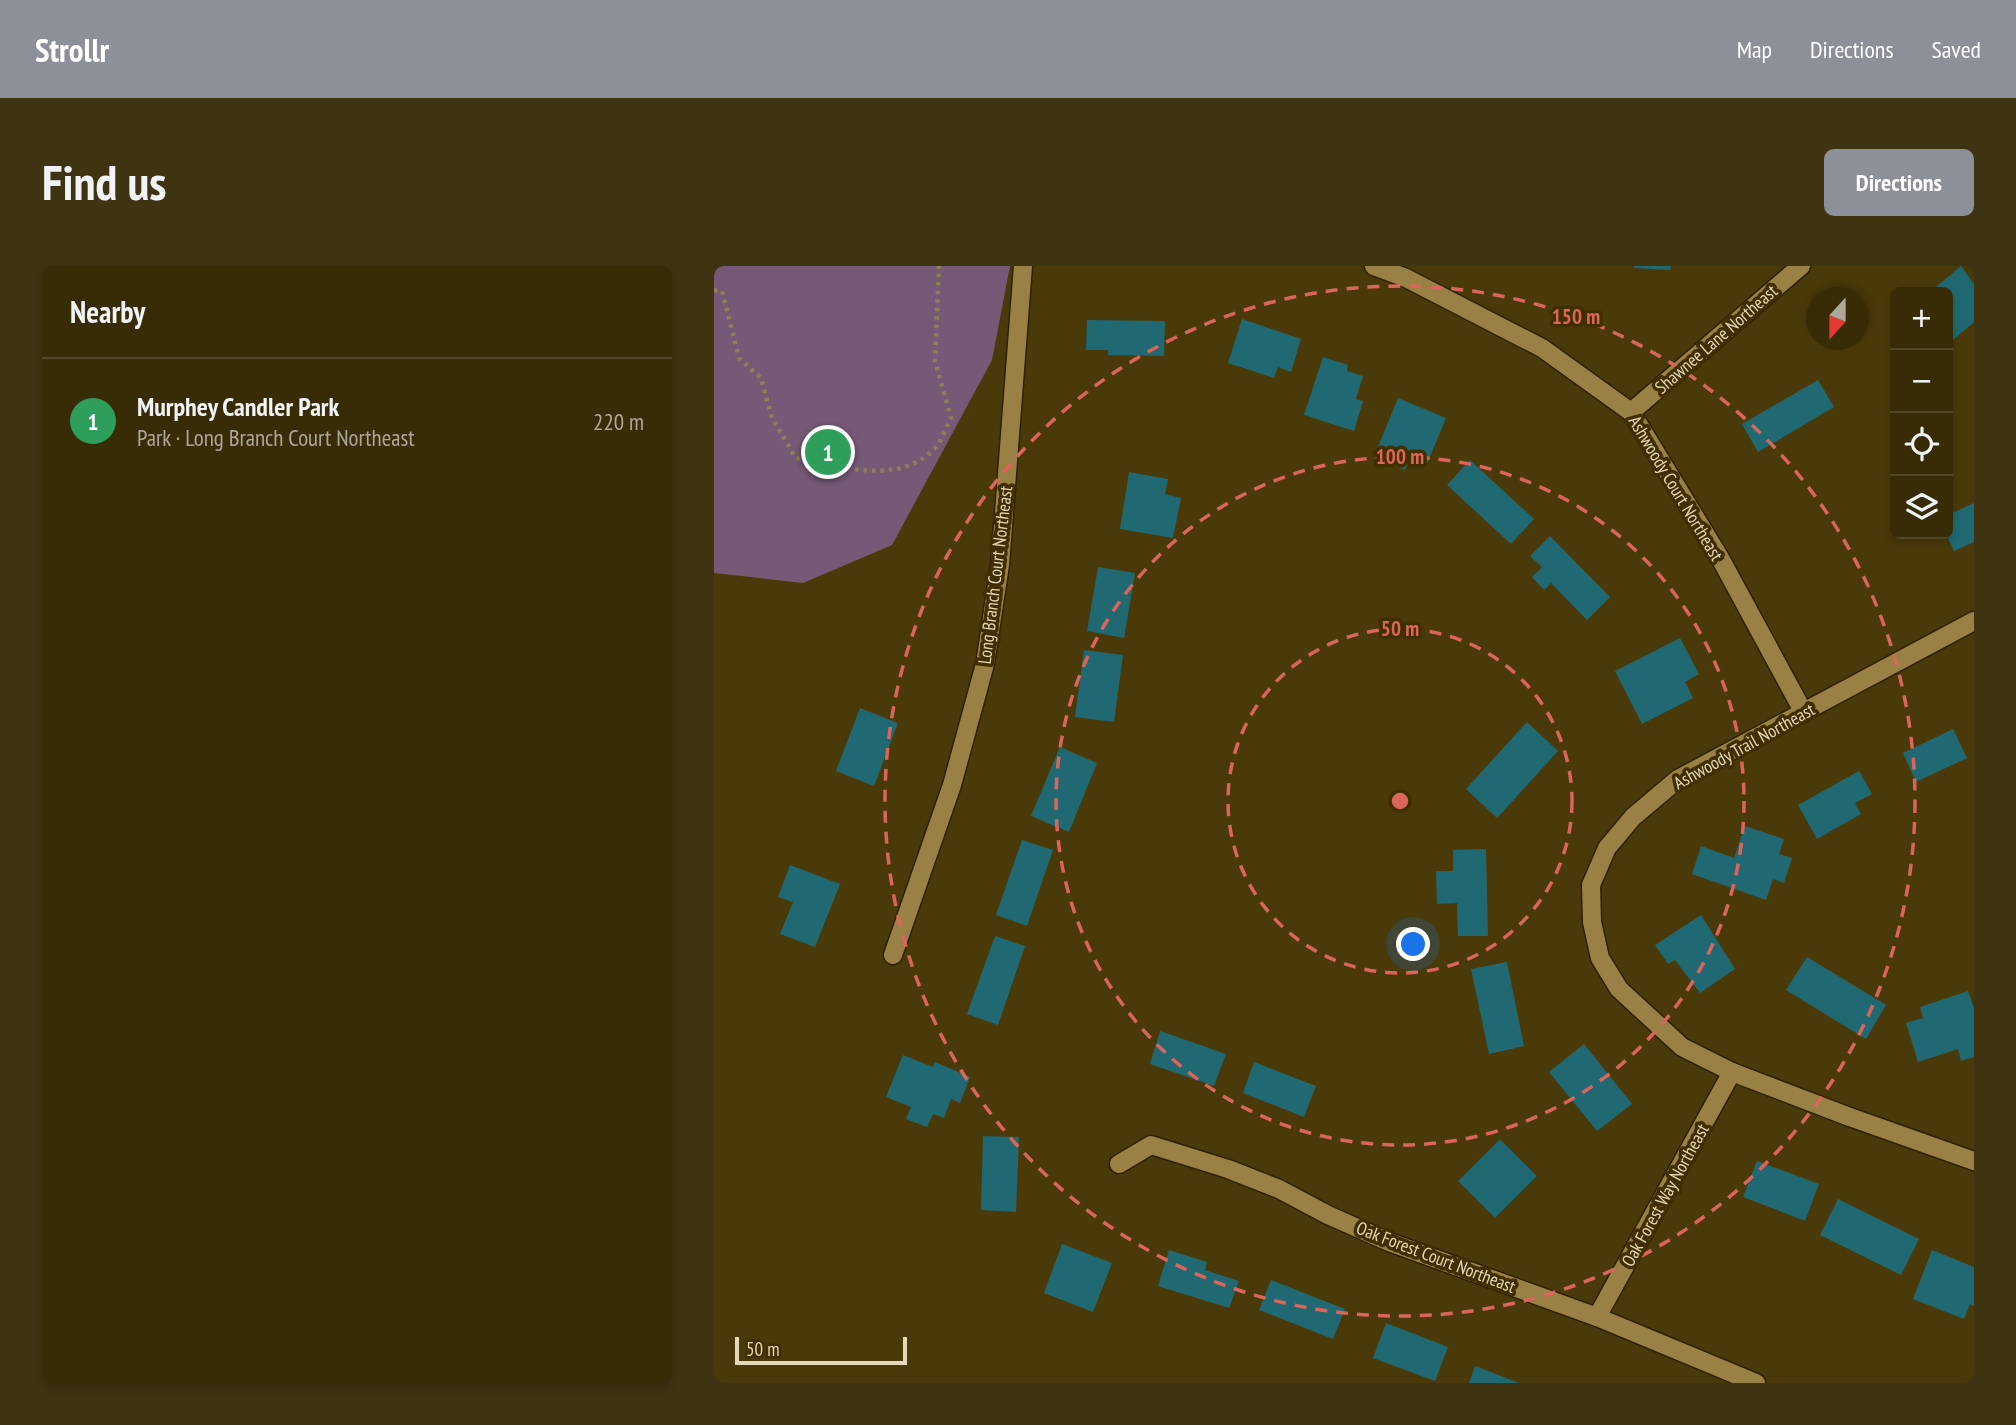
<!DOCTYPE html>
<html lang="en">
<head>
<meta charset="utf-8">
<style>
  :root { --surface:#382c07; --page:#3f3411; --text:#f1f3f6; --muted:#aba79b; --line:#524828; --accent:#8c9099 }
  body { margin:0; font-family:"PT Sans Narrow",sans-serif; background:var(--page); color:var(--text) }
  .controls { position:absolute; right:21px; top:21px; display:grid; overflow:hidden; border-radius:10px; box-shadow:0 4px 10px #0003 }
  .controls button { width:63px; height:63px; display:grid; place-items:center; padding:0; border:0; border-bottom:2px solid var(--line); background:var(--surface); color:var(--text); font:35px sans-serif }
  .compass { position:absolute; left:1092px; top:21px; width:63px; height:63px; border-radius:50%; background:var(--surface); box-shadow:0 4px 10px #0003; rotate:201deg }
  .scale { position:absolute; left:21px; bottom:18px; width:172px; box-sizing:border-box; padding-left:7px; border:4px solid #e4d7ba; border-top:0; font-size:19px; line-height:24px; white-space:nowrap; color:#e4d7ba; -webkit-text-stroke:5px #412f00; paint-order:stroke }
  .you { position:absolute; left:700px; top:679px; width:24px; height:24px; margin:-18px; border:5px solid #fff; border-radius:50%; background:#1a73e8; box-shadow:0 0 0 10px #1a73e833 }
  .badge { display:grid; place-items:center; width:46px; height:46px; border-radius:50%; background:var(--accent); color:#fff; font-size:23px; font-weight:700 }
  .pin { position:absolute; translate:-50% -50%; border:4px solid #fff; box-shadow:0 2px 7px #0006 }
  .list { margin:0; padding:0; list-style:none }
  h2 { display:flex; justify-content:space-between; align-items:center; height:91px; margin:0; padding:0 28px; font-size:30px }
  h2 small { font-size:23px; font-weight:400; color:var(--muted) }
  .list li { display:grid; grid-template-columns:46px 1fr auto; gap:21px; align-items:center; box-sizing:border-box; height:126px; padding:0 28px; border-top:2px solid var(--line) }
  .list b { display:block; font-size:26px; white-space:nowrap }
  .list p { margin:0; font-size:23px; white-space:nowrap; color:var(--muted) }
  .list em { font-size:23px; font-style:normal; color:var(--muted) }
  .icon { flex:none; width:38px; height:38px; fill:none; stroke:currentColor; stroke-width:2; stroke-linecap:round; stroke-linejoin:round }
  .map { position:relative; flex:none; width:1260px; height:1117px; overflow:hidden; border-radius:10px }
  header { display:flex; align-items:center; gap:42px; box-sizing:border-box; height:98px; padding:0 35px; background:var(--accent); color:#fff }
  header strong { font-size:33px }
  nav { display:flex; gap:38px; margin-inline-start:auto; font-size:24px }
  .intro { display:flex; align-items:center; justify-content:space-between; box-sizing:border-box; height:168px; padding:0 42px }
  h1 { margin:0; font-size:49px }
  .button { padding:18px 32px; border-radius:10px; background:var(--accent); color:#fff; font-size:24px; font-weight:700 }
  main { display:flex; gap:42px; padding:0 42px }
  aside { flex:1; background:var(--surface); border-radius:10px; box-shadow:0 4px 10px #0003 }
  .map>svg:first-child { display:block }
  .green { fill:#765976 }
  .building { fill:#206972 }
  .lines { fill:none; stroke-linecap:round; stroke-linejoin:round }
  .minor-casing { stroke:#2e2102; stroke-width:21 }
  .path { stroke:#8e7f56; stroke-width:4.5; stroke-dasharray:3.5 5; stroke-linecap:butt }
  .minor { stroke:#998045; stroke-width:18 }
  .ring { fill:none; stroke:#db655b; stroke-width:3.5; stroke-dasharray:12 9 }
  .labels { text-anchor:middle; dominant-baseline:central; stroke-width:7; stroke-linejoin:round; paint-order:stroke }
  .street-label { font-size:18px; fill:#e4d7ba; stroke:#412f00 }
  .centre { fill:#db655b; stroke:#412f00; stroke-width:3.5 }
  .ring-label { font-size:21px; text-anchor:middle; font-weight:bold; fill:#db655b; stroke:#412f00; stroke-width:7; stroke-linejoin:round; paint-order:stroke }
</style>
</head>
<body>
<header>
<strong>Strollr</strong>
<nav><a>Map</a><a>Directions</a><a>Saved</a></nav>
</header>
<div class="intro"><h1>Find us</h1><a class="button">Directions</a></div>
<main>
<aside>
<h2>Nearby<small></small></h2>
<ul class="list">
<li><span class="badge" style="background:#2e9e5b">1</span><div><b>Murphey Candler Park</b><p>Park · Long Branch Court Northeast</p></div><em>220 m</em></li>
</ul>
</aside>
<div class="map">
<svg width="1260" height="1117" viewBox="0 0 1260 1117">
  <rect width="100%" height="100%" fill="#4b3a09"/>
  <!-- green -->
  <path class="green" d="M 0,0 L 296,0 L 278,94 L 178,279 L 89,317 L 0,307 Z"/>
  <!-- building -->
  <g class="building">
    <path d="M 920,0 L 957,0 L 956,4 L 920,2 Z"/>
    <path d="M 1247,0 L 1260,18 L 1260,56 L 1238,75 L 1234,70 L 1234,26 L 1216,26 Z"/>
    <path d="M 528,53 L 587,73 L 577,106 L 564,101 L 560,112 L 514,97 Z"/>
    <path d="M 373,54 L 451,55 L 450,90 L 394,89 L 394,84 L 372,84 Z"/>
    <path d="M 609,91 L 634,99 L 633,105 L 649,110 L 642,133 L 649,135 L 640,165 L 590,149 Z"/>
    <path d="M 1104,114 L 1120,141 L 1044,186 L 1028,158 Z"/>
    <path d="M 684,132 L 732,152 L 713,198 L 696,192 L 691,204 L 670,195 L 675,186 L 664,181 Z"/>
    <path d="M 756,194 L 820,253 L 797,278 L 733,219 Z"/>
    <path d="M 415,206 L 454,213 L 451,228 L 467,232 L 459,272 L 406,263 Z"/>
    <path d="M 1260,237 L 1260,276 L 1240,285 L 1232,268 L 1234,268 L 1234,249 Z"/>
    <path d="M 836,270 L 896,331 L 873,354 L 837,317 L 830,324 L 818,311 L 828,301 L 816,290 Z"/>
    <path d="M 384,301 L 421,307 L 410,372 L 373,365 Z"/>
    <path d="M 966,372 L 985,408 L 971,416 L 979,432 L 928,458 L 901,405 Z"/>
    <path d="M 370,384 L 409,389 L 400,456 L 361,451 Z"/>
    <path d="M 146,442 L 184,457 L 160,520 L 122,505 Z"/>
    <path d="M 813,456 L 844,485 L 783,552 L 752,523 Z"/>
    <path d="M 1239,463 L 1253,492 L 1202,516 L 1189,487 Z"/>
    <path d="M 346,481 L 383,497 L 355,566 L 317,550 Z"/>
    <path d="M 1145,505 L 1158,528 L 1141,537 L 1147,548 L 1103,573 L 1084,539 Z"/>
    <path d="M 1031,560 L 1070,573 L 1065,588 L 1078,592 L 1070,617 L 1059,613 L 1052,634 L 978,608 L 987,580 L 1020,592 Z"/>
    <path d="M 308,574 L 339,584 L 313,660 L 282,649 Z"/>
    <path d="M 772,583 L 774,670 L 744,670 L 743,637 L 723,638 L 722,605 L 739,605 L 739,584 Z"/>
    <path d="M 76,599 L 126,618 L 101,681 L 66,668 L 79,636 L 64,631 Z"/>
    <path d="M 987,649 L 1021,703 L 986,727 L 961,694 L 954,698 L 941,679 Z"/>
    <path d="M 281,670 L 311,680 L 284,759 L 253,748 Z"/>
    <path d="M 1093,691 L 1172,739 L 1152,773 L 1072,724 Z"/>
    <path d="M 793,696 L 810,780 L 775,788 L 757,703 Z"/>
    <path d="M 1254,725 L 1260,742 L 1260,791 L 1247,795 L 1244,783 L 1204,796 L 1192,757 L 1209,752 L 1206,741 Z"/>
    <path d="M 446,765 L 512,788 L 500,820 L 436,798 Z"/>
    <path d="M 870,778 L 918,838 L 883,865 L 835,806 Z"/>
    <path d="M 189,789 L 219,801 L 221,796 L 256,811 L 246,837 L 237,833 L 230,852 L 219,848 L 213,861 L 192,853 L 197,841 L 172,831 Z"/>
    <path d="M 540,796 L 602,820 L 590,851 L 529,827 Z"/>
    <path d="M 269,870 L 305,871 L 302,946 L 267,944 Z"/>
    <path d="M 786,873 L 823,910 L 781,952 L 744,915 Z"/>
    <path d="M 1043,895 L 1105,918 L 1091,955 L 1029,931 Z"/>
    <path d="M 1124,933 L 1205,973 L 1187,1009 L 1106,969 Z"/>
    <path d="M 348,978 L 398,997 L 379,1046 L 330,1027 Z"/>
    <path d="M 455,984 L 493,996 L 491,1004 L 525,1015 L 515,1042 L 444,1020 Z"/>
    <path d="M 1218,984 L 1260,1001 L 1260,1040 L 1256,1038 L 1250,1053 L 1199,1033 Z"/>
    <path d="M 557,1014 L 631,1043 L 619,1073 L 545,1044 Z"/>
    <path d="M 672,1057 L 734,1081 L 721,1115 L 659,1092 Z"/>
    <path d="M 761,1100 L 805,1117 L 755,1117 Z"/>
  </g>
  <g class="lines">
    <!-- minor casing -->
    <g class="minor-casing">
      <g id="minor">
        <path d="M 660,0 L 692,12 L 828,82 L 917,146 L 1006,292 L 1090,447"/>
        <path d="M 917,146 L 1087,0"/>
        <path d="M 1260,355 L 964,513 L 919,551 L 893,582 L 877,619 L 878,656 L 886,692 L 905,723 L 968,781 L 1018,806 L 1133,850 L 1260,895"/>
        <path d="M 179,689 L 238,519 L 271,398 L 286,299 L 309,0"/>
        <path d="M 405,898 L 437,879 L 514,903 L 565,923 L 614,949 L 675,976 L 883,1051 L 1042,1117"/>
        <path d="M 883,1051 L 1018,806"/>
      </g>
    </g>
    <!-- path -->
    <path class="path" d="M 0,24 L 8,25 L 25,92 L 47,112 L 58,152 L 82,192 C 126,200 186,221 222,181 C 228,174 232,161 237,152 L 221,95 L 225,0"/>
    <!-- minor -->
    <use href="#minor" class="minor"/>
  </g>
  <!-- distance rings -->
  <g class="ring">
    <circle cx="686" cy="535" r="172"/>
    <circle cx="686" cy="535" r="344"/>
    <circle cx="686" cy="535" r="515"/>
  </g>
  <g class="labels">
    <!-- street labels -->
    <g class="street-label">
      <text transform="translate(1002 73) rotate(-41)">Shawnee Lane Northeast</text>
      <text transform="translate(962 222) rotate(59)">Ashwoody Court Northeast</text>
      <text transform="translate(281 309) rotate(-83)">Long Branch Court Northeast</text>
      <text transform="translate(1030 480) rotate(-29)">Ashwoody Trail Northeast</text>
      <text transform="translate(951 929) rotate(-61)">Oak Forest Way Northeast</text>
      <text transform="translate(722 991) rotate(21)">Oak Forest Court Northeast</text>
    </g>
  </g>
  <circle cx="686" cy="535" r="10" class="centre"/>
  <g class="ring-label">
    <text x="862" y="58">150 m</text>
    <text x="686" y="198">100 m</text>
    <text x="686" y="370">50 m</text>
  </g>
</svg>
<div class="controls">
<button>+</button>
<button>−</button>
<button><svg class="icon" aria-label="locate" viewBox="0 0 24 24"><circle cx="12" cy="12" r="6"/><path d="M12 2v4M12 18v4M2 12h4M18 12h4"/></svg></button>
<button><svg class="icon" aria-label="layers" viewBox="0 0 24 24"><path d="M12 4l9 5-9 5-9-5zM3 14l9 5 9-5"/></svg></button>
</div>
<svg class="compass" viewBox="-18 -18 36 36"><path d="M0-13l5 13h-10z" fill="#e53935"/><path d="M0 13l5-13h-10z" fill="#aba79b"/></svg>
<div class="scale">50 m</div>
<div class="you"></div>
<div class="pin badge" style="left:114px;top:186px;background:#2e9e5b">1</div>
</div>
</main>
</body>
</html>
